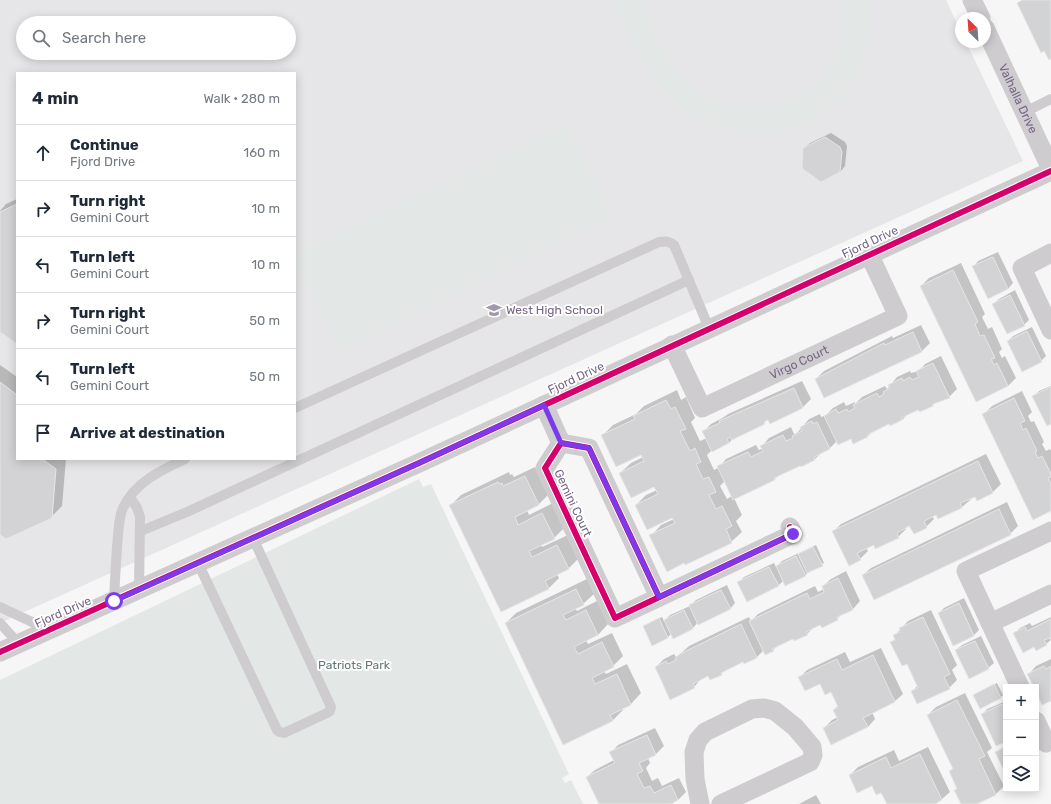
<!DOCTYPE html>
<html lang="en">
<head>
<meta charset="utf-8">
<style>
  :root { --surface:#fff; --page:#f6f6f7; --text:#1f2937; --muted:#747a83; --line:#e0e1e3 }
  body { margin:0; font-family:Rubik,sans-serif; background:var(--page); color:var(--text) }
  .controls { position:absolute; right:12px; bottom:12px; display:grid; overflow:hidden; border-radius:0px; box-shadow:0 2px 10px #0003 }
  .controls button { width:36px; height:36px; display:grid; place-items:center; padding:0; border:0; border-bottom:1px solid var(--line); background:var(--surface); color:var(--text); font:20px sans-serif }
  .compass { position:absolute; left:955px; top:12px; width:36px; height:36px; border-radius:50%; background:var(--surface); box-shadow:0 2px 10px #0003; rotate:335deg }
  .stop { position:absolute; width:12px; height:12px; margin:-9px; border:3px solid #7c3aed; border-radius:50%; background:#fff }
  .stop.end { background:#7c3aed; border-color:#fff; box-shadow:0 1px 4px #0008 }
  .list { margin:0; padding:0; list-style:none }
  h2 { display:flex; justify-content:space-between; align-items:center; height:52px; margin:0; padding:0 16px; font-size:17px }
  h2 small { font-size:13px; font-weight:400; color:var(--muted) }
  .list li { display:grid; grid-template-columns:26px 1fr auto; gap:12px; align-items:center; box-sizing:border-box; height:56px; padding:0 16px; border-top:1px solid var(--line) }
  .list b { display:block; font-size:15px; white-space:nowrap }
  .list p { margin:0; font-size:13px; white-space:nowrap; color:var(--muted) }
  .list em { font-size:13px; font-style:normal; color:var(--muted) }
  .icon { flex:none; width:22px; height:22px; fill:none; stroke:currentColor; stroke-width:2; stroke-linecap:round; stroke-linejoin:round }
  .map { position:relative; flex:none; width:1051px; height:804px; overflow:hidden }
  .search { position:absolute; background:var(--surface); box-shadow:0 2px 10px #0003; left:16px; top:16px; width:280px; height:44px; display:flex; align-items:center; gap:10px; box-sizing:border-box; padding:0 14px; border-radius:22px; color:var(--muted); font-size:15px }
  .panel { position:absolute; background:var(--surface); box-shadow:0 2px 10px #0003; left:16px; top:72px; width:280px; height:388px; border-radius:0px }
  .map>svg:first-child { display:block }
  .built { fill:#e6e6e8; fill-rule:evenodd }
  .green { fill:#e3e8e6 }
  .shadow { fill:#0003; fill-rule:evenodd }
  .building { fill:#d3d3d5; stroke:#e5e6e5 }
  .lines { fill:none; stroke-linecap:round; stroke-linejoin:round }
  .service { stroke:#cecccf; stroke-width:10 }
  .minor { stroke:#cecccf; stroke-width:19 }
  .cycleway-casing { stroke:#fff; stroke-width:8 }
  .cycleway { stroke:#d6006c; stroke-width:6 }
  .route { stroke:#7c3aed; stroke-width:5 }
  .labels { text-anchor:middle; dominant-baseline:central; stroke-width:4; stroke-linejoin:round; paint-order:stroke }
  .street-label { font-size:12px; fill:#766685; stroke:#fff }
  .poi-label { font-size:12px; fill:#766685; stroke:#fff; text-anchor:start }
  .park-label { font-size:12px; fill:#617874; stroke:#fff }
</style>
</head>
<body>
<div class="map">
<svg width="1051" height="804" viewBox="0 0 1051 804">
  <rect width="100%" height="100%" fill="#f5f6f5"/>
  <!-- built -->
  <path class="built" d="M 0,0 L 946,0 L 961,32 L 961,42 L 966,42 L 1023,161 L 0,623 ZM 23,23 L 289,23 L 289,53 L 23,53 ZM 17,73 L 295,73 L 295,459 L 17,459 Z"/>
  <!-- green -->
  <g class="green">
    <path d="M 611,0 L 639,0 L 664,52 L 677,72 L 702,95 L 732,107 L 762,109 L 792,101 L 818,83 L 836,56 L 844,25 L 842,0 L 871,0 L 871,36 L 859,71 L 838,100 L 810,122 L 776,133 L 740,133 L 705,123 L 688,113 L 670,99 L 655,82 L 642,61 L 641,62 Z"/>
    <path d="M 566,125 L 611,218 L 567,239 L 522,146 Z"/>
    <path d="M 521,146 L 566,240 L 523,260 L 478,166 Z"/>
    <path d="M 477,166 L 522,261 L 476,283 L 431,188 Z"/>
    <path d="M 430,188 L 476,284 L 432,306 L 385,209 Z"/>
    <path d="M 385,210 L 431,306 L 386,327 L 340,231 Z"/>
    <path d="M 339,232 L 385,328 L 338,350 L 295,261 L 295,253 Z"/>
    <path d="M 419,479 L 423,487 L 431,484 L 569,774 L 562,778 L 565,783 L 571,780 L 583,804 L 0,804 L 0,680 Z"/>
  </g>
  <!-- shadow -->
  <g class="shadow">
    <path d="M 831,133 L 845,142 L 847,146 L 845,166 L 840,172 L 804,148 L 810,143 Z"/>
    <path d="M 17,199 L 17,343 L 0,331 L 0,211 L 6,204 Z"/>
    <path d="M 998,252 L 1013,283 L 1008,289 L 973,267 L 978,261 Z"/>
    <path d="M 961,263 L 985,314 L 982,317 L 988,329 L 992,327 L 1002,349 L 999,352 L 1002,358 L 1005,356 L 1016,378 L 1008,386 L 976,401 L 921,286 L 929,278 Z"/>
    <path d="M 1015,290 L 1029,320 L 1024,325 L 993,304 L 999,299 Z"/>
    <path d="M 921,325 L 930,343 L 922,351 L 825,397 L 816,379 L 824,371 L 892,336 L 893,338 Z"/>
    <path d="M 1032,327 L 1046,356 L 1041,361 L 1008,341 L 1013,336 Z"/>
    <path d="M 941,356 L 957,389 L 949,397 L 935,402 L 933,405 L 918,409 L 908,414 L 902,420 L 890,422 L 874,430 L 868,436 L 851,437 L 837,441 L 830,448 L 822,452 L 815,459 L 801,464 L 779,475 L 775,479 L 734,498 L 742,515 L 736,521 L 742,532 L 731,542 L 651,536 L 661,525 L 674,519 L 673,517 L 636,505 L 646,495 L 657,490 L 655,486 L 620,473 L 631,463 L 643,457 L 642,454 L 603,435 L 613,425 L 636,414 L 644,406 L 677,390 L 681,400 L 686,397 L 695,418 L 691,422 L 700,441 L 707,438 L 703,432 L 711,424 L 724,417 L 728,414 L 802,381 L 811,399 L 803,407 L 770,423 L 768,419 L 764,423 L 734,437 L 729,443 L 712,450 L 707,455 L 714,470 L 718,468 L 726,459 L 756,445 L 759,450 L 763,448 L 762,446 L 769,438 L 791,427 L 794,434 L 797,433 L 809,419 L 820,414 L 821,417 L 826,415 L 833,408 L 844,402 L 846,406 L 855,402 L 855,404 L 862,397 L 885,386 L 887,389 L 897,377 L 910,371 L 911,373 L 919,371 L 925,364 ZM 725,481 L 732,496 L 727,499 L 720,486 Z"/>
    <path d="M 0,365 L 17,377 L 17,459 L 66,459 L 62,506 L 51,517 L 0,534 Z"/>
    <path d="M 1051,386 L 1051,423 L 1034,397 L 1039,391 Z"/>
    <path d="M 1022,391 L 1032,412 L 1028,416 L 1031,422 L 1034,421 L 1044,442 L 1042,444 L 1046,451 L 1050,449 L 1051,451 L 1051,510 L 984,414 L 992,406 Z"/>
    <path d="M 986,454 L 1001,484 L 993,492 L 978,499 L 976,495 L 962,507 L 939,518 L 937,513 L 932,516 L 934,519 L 926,527 L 909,525 L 905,527 L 906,529 L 898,537 L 866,548 L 868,551 L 860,559 L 833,532 L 841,524 Z"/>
    <path d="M 535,467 L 549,494 L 538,505 L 527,510 L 529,515 L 553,503 L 564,528 L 554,538 L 541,544 L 542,547 L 568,535 L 579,558 L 569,568 L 557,574 L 559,578 L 549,588 L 501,611 L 451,505 L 461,495 L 509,472 L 510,475 L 512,474 L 514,477 Z"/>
    <path d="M 1007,502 L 1018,526 L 1010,534 L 863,575 L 871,568 Z"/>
    <path d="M 816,545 L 824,563 L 809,572 L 805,575 L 784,580 L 778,586 L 738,583 L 744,577 L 774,563 L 776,567 L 782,561 Z"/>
    <path d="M 846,571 L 860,601 L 853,609 L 843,613 L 837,619 L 814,627 L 807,634 L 793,637 L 779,645 L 773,650 L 764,650 L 757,657 L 744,661 L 726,669 L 721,674 L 709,675 L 702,678 L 694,687 L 656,667 L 664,659 L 674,654 L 676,657 L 678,656 L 689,646 L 749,617 L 751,621 L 758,614 L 815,586 L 818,592 L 824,589 L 823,586 L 831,579 Z"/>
    <path d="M 587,579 L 594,594 L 583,604 L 575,608 L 577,611 L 597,601 L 608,624 L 598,635 L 586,640 L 588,644 L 612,633 L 623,656 L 613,666 L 604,671 L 606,674 L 627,664 L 641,693 L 631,704 L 622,708 L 623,710 L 613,720 L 564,744 L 506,623 L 516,613 Z"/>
    <path d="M 727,585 L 735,603 L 730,609 L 698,622 L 693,628 L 673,637 L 672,633 L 668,637 L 653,644 L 647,624 L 662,617 L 664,621 L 670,615 L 690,606 L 696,600 Z"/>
    <path d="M 964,598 L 979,630 L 974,635 L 954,645 L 939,613 L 944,608 Z"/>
    <path d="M 931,610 L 957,665 L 952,670 L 957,680 L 949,688 L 913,691 L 918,685 L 907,663 L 892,642 L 895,639 L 894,636 L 908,621 Z"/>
    <path d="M 1051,617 L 1051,640 L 1046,644 L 1035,646 L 1015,633 L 1020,628 L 1030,623 L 1032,626 Z"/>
    <path d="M 981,636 L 994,663 L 988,668 L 956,650 L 962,645 Z"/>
    <path d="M 881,648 L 903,694 L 895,701 L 872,712 L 875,719 L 868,727 L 824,728 L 832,720 L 838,717 L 834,710 L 838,705 L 831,691 L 821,683 L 800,677 L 807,670 L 845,652 L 850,662 Z"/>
    <path d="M 1051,659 L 1051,699 L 1036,689 L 1036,687 L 1029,674 L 1036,666 Z"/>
    <path d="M 997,683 L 1003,695 L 1000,698 L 974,695 Z"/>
    <path d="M 965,693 L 992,748 L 987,752 L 1004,786 L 996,794 L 975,804 L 962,804 L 955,790 L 958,788 L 950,771 L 953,768 L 928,715 L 936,707 Z"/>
    <path d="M 1006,701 L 1006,741 L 982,715 L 987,709 Z"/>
    <path d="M 655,728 L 664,746 L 656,754 L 648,758 L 650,763 L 646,768 L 652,781 L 658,778 L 662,786 L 679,778 L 686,792 L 678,800 L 669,804 L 600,804 L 587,777 L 595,770 L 614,760 L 611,753 L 618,745 Z"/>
    <path d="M 1006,745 L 1006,772 L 996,752 Z"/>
    <path d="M 928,747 L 950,792 L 942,799 L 932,804 L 886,804 L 887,803 L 882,791 L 872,785 L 850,775 L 858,767 L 894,750 L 899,761 Z"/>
    <path d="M 816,795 L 821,804 L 799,804 Z"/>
  </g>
  <!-- building -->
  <g class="building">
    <path d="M 1022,0 L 1051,0 L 1051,59 L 1049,60 L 1044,51 L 1041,53 L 1017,3 Z"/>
    <path d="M 825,137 L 840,147 L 842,152 L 840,172 L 821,182 L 803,169 L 802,166 L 803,148 Z"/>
    <path d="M 17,204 L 17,344 L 0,332 L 0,212 Z"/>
    <path d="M 993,257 L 1008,289 L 988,299 L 972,266 Z"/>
    <path d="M 953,270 L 978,322 L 975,324 L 980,336 L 984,335 L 995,358 L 991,359 L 994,365 L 997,363 L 1008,386 L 976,402 L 920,286 Z"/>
    <path d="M 1010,295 L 1025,326 L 1007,334 L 992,304 Z"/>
    <path d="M 1027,331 L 1042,362 L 1022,372 L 1007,341 Z"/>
    <path d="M 913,332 L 922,352 L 824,398 L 815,379 L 884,343 L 885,345 Z"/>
    <path d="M 933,363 L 950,398 L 933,404 L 933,406 L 920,412 L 918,410 L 901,418 L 902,420 L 890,426 L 889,424 L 867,435 L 868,437 L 853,444 L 851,439 L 838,445 L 824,416 L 836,409 L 838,413 L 847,409 L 848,412 L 855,408 L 853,405 L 877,393 L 879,397 L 884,394 L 883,392 L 890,388 L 888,385 L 902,378 L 903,381 L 910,377 L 912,380 L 919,377 L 916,371 Z"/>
    <path d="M 0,382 L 17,395 L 17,459 L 42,459 L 56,469 L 52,518 L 6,539 L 0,535 Z"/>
    <path d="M 1051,387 L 1051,424 L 1047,426 L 1032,396 Z"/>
    <path d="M 794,388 L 803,408 L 770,424 L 768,420 L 764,422 L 765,424 L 732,440 L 730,437 L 727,439 L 729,443 L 712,452 L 702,431 L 720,423 L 719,421 Z"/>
    <path d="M 1014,398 L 1025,421 L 1020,423 L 1023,430 L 1026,428 L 1037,451 L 1035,452 L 1038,458 L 1042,456 L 1051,474 L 1051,477 L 1048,478 L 1051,484 L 1051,511 L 1033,520 L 982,414 Z"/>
    <path d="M 666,400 L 671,409 L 675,407 L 686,429 L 680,431 L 690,451 L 695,448 L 701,462 L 696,464 L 703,479 L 709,477 L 716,492 L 709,495 L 716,509 L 722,506 L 732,526 L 726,529 L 732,543 L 685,565 L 684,563 L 667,572 L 649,535 L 675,523 L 672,518 L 647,530 L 635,505 L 658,494 L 654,487 L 631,498 L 619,473 L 644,461 L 641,455 L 616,467 L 601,435 L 635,419 L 633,416 Z"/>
    <path d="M 812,421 L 813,424 L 817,422 L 830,449 L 814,457 L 815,460 L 801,467 L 800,466 L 774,478 L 775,480 L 733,500 L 717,466 L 748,452 L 751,457 L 763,451 L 760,446 L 783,435 L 786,441 L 793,438 L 792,436 L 802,431 L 800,427 Z"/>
    <path d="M 978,461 L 993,493 L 977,501 L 975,497 L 960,503 L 962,508 L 938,519 L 936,515 L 924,521 L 927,528 L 914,534 L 909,526 L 897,533 L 899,538 L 875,549 L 874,545 L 857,553 L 861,560 L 849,566 L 832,531 Z"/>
    <path d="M 525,476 L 539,505 L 515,517 L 518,525 L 542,513 L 555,539 L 529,551 L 532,557 L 557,545 L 569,569 L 545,581 L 549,589 L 501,612 L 449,505 L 498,482 L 500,484 L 502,483 L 503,486 Z"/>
    <path d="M 999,509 L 1011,535 L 874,600 L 862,575 Z"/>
    <path d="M 813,547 L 823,566 L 807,573 L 798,554 Z"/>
    <path d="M 796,556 L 806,576 L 785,586 L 776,566 Z"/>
    <path d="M 769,567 L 779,586 L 747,602 L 737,582 Z"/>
    <path d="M 838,578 L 853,610 L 837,617 L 838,620 L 822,628 L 820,625 L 806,632 L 808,635 L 794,641 L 793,639 L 772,649 L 774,651 L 765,655 L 749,621 L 807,593 L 810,599 L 824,592 L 822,586 Z"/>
    <path d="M 576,589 L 584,605 L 563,615 L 566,620 L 586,610 L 598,635 L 574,647 L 578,654 L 602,642 L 614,667 L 592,678 L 595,684 L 617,674 L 631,705 L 610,715 L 613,721 L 563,745 L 505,623 Z"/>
    <path d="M 721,590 L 731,609 L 698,625 L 689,605 Z"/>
    <path d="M 959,603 L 974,636 L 953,646 L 938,613 Z"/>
    <path d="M 684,610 L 693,629 L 673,639 L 664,620 Z"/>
    <path d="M 923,617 L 950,674 L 944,677 L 950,689 L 917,704 L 911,691 L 918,688 L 907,664 L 902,666 L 890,642 L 895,640 L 893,635 L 900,632 L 899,628 Z"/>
    <path d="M 659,618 L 668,638 L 652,646 L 643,626 Z"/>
    <path d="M 1051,619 L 1051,641 L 1050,638 L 1044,640 L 1047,645 L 1036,651 L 1034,647 L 1023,653 L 1013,633 L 1025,627 L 1027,631 Z"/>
    <path d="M 741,624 L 757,658 L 744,664 L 743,662 L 721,673 L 722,675 L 710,680 L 708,676 L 693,684 L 695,688 L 670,700 L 655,667 L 666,661 L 668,664 L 676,660 L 675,658 L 680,654 Z"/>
    <path d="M 975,641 L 989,669 L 969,679 L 955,650 Z"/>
    <path d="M 873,655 L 895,702 L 863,718 L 868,727 L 831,745 L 823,728 L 838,720 L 833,710 L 838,707 L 831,692 L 825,695 L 820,684 L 805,691 L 798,677 L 837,659 L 842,670 Z"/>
    <path d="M 1044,666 L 1046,669 L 1051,666 L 1051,701 L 1042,705 L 1036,692 L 1036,687 L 1034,687 L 1027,674 Z"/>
    <path d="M 994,684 L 1001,698 L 980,709 L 973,695 Z"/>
    <path d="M 957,700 L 985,756 L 979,759 L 996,795 L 977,804 L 961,804 L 954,790 L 957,789 L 949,771 L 953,769 L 927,715 Z"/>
    <path d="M 1002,704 L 1006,712 L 1006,742 L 996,746 L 981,714 Z"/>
    <path d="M 647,735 L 656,755 L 639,763 L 643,771 L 637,774 L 644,788 L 650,786 L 654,793 L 671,785 L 678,800 L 671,804 L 599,804 L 586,777 L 615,763 L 609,752 Z"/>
    <path d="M 1006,747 L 1006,775 L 995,752 Z"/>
    <path d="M 920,754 L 942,800 L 935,804 L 887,804 L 881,793 L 876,795 L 872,786 L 857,793 L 849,775 L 886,757 L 891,768 Z"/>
  </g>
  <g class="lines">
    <!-- service -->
    <g class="service">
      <path d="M 1025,112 L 1051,99"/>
      <path d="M 295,408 L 659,242 C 666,241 669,241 674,245 L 709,328"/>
      <path d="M 130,497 L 137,508 L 140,517 L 139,590"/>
      <path d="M 141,531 L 187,512 L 689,280"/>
      <path d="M 198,563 L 277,730 L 280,732 L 284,733 L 327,713 L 330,711 L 331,707 L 253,538"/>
      <path d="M 114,601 C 115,579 116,557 118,535 C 119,526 119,517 123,508 C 134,483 161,470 185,459"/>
      <path d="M 0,607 L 49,630"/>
      <path d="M 0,623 L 19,644"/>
    </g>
    <!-- minor -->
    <g class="minor">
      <path d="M 972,0 L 981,18"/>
      <path id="s1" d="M 985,28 L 1051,169"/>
      <path d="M 1051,253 L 1022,268 L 1051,330"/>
      <path id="s2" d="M 672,345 L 702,408 L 898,316 L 869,254"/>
      <path d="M 544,405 L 561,443"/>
      <path d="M 659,597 L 589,448 L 561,443 L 545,468 L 615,618 L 793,534 L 790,527"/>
      <path d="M 990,623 L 1051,594"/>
      <path d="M 0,652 L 419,463 L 1051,171"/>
      <path d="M 1020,687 L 966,571 L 1051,531 L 1051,532"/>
      <path d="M 1036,721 L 1046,743"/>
      <path d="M 700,804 L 695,779 L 694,752 L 698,740 L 705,732 L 752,709 L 764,708 L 775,711 L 795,727 L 812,747 L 813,755 L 810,762 L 721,804"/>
    </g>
    <!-- cycleway casing -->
    <g class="cycleway-casing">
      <g id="cycleway">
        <path d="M 659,597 L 589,448 L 561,443 L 545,468 L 615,618 L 793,534 L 790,527"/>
        <path d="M 0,652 L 419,463 L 1051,171"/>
      </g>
    </g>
    <!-- cycleway -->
    <use href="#cycleway" class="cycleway"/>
  </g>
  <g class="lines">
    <!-- route -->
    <path class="route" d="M 114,601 L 419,463 L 544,405 L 561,443 L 589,448 L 659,597 L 793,534"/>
  </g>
  <!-- icons -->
  <defs>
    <g id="school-bare" transform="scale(1.2)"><path d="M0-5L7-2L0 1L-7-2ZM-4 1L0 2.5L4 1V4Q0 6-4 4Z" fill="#a298ac" stroke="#fff" stroke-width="2.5" paint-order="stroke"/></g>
  </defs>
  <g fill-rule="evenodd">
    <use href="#school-bare" x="494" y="310"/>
  </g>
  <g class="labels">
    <!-- street labels -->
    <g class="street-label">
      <text stroke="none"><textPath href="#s1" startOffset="78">Valhalla Drive</textPath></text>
      <text transform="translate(870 242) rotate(-25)">Fjord Drive</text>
      <text stroke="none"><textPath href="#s2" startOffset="177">Virgo Court</textPath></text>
      <text transform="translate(576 378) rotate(-25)">Fjord Drive</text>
      <text transform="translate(573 503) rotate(65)">Gemini Court</text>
      <text transform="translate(63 612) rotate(-24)">Fjord Drive</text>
    </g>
    <!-- poi labels -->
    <g class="poi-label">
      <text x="506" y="310">West High School</text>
    </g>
    <!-- park labels -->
    <g class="park-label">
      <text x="354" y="665">Patriots Park</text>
    </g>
  </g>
</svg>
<div class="controls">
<button>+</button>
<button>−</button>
<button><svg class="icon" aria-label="layers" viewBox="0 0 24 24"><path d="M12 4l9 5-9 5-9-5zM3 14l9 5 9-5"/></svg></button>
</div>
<svg class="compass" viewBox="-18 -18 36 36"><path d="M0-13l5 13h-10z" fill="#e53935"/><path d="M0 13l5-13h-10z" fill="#747a83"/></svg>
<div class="stop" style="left:114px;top:601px"></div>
<div class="stop end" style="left:793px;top:534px"></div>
<div class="search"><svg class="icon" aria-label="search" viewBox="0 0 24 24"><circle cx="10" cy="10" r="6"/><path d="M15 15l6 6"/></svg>Search here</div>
<section class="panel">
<h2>4 min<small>Walk · 280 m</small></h2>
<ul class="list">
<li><svg class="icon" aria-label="ahead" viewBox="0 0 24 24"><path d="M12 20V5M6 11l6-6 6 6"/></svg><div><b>Continue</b><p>Fjord Drive</p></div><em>160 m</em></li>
<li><svg class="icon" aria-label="right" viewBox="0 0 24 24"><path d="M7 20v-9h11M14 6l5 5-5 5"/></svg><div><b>Turn right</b><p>Gemini Court</p></div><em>10 m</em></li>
<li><svg class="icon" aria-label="left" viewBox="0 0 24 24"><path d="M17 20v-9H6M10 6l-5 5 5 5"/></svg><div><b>Turn left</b><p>Gemini Court</p></div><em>10 m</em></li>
<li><svg class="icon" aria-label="right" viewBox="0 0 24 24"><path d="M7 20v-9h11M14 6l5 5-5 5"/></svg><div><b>Turn right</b><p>Gemini Court</p></div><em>50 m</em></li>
<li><svg class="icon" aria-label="left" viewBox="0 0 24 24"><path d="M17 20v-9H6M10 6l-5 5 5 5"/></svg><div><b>Turn left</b><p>Gemini Court</p></div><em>50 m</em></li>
<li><svg class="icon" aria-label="arrive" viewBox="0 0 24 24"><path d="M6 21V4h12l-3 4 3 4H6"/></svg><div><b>Arrive at destination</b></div></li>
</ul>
</section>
</div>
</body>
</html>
